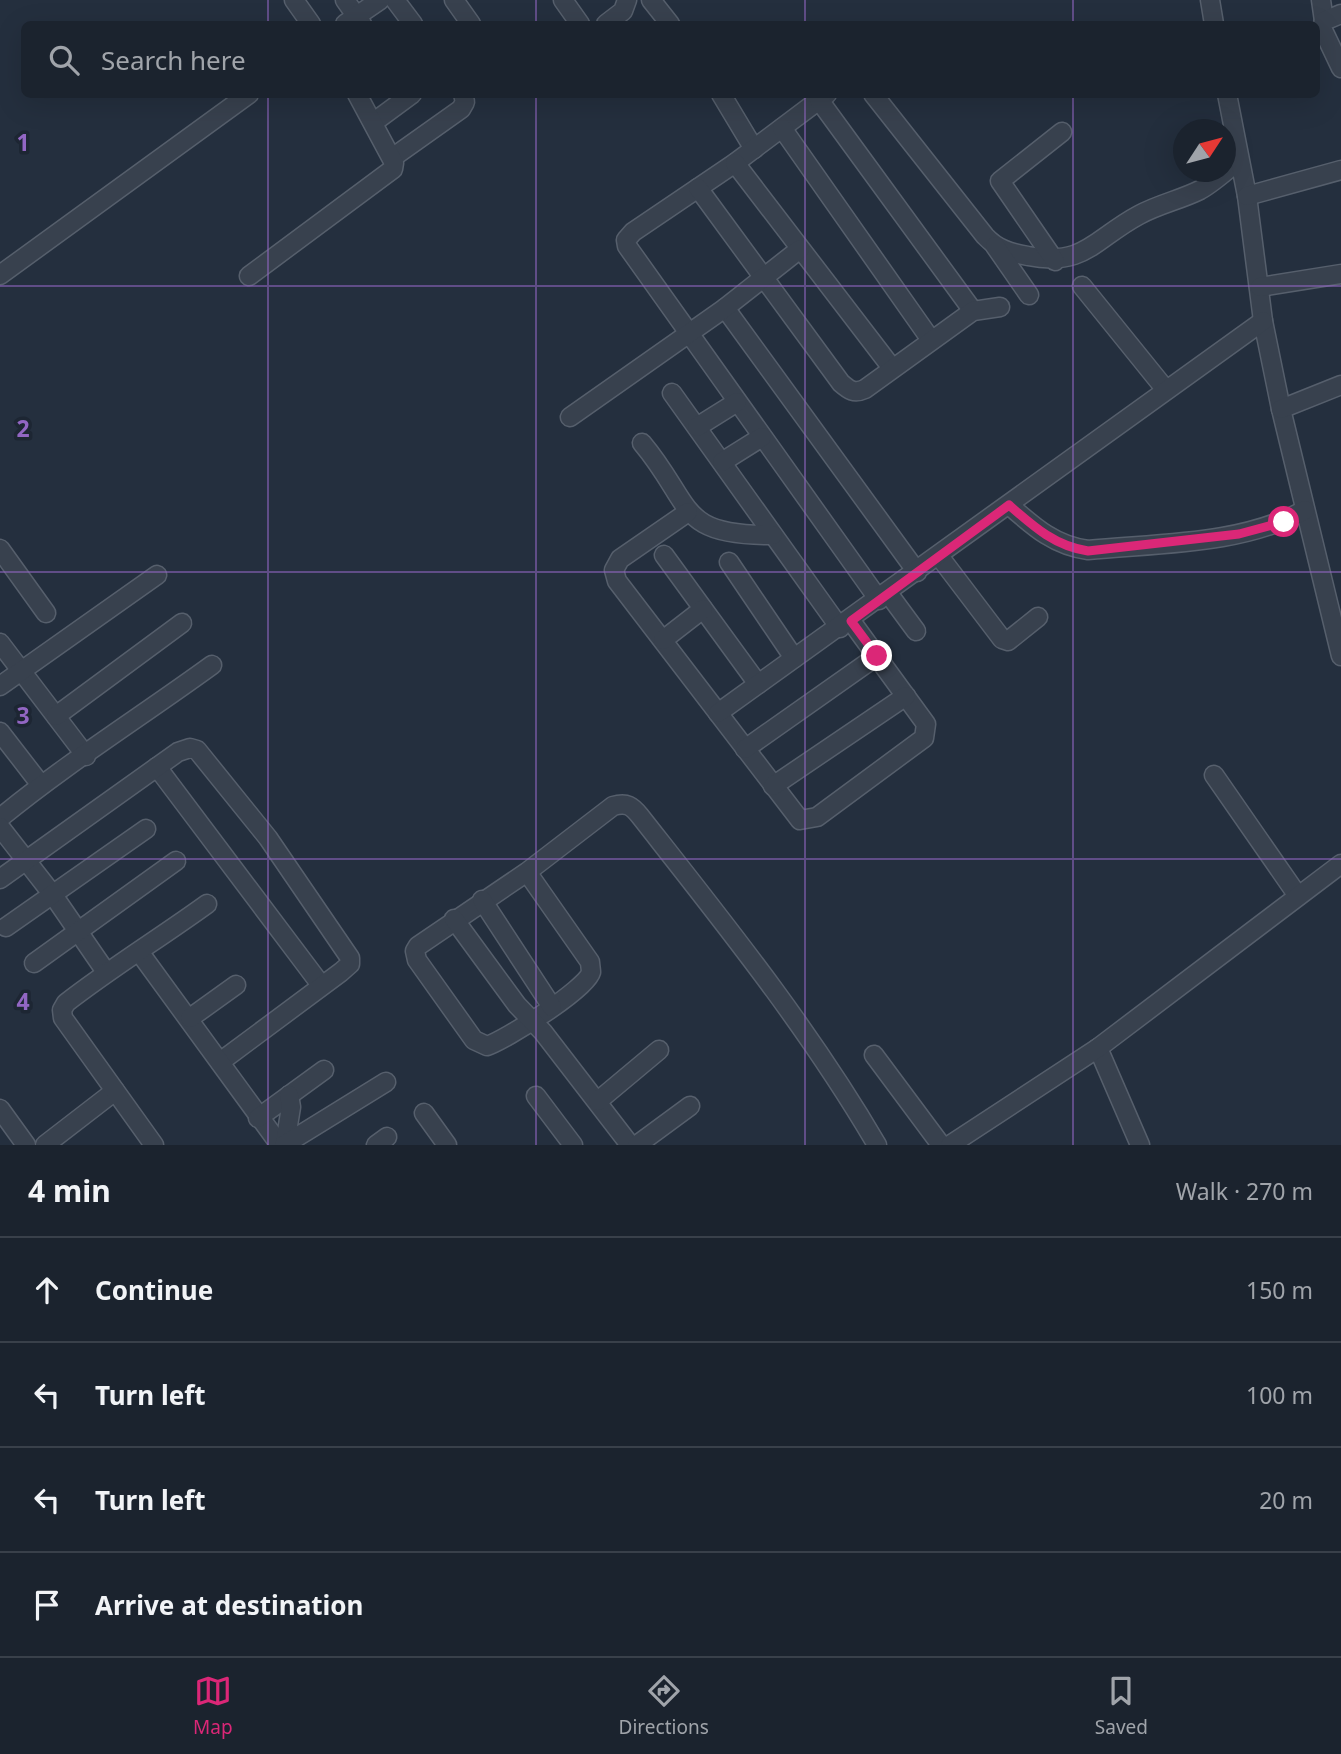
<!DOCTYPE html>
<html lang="en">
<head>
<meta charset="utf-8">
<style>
  :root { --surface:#1b232e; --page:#282f3a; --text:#f1f3f6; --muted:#a0a4aa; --line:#39404a; --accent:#db2777 }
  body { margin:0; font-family:"Noto Sans",sans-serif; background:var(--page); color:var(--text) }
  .compass { position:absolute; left:1173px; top:119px; width:63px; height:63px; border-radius:50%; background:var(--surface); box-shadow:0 7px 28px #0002; rotate:54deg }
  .stop { position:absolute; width:21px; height:21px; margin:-16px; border:5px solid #db2777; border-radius:50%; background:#fff }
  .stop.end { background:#db2777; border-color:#fff; box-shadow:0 2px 7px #0008 }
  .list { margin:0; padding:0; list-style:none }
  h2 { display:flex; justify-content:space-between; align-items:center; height:91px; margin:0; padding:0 28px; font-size:30px }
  h2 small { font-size:23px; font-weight:400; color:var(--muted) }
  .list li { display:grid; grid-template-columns:46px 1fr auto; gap:21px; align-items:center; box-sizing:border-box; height:105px; padding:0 28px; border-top:2px solid var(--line) }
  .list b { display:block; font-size:26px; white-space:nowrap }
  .list em { font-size:23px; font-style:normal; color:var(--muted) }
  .icon { flex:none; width:38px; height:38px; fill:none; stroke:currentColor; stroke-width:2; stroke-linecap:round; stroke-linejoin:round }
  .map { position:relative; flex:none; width:1341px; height:1145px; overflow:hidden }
  .search { position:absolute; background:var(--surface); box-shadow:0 7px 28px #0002; left:21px; right:21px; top:21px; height:77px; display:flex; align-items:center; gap:18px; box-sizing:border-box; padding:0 24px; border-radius:10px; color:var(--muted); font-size:26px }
  .sheet { height:511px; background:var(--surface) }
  nav { display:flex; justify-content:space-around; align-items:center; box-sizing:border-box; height:98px; border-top:2px solid var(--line); background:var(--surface); font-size:19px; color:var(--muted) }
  nav a { display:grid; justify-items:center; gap:4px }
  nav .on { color:var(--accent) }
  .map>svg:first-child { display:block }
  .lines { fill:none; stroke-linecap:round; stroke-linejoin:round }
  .minor-casing { stroke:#565f6c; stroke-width:21 }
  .minor { stroke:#38414e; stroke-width:18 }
  .route { stroke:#db2777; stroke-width:9 }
  .grid { fill:none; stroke:#9266c3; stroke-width:2; stroke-opacity:0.55 }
  .grid-label { font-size:23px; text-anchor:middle; font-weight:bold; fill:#9266c3; stroke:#1d2633; stroke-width:7; stroke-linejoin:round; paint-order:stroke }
</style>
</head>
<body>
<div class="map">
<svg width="1341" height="1145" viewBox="0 0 1341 1145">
  <rect width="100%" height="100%" fill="#242f3e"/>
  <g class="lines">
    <!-- minor casing -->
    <g class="minor-casing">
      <g id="minor">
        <path d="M 294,0 L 311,24"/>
        <path d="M 345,0 L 362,24"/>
        <path d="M 395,0 L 413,24"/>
        <path d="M 454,0 L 471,24"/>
        <path d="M 563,0 L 580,24"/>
        <path d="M 651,0 L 670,24"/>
        <path d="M 1210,0 L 1214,24"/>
        <path d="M 1321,0 L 1324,21"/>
        <path d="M 1341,14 L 1324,21 L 1322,28 L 1341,68"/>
        <path d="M 345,24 L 380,0"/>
        <path d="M 606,24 L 623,11 L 627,0"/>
        <path d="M 721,94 L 754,149"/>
        <path d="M 827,94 L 735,163 L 633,232 L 626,240 L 627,246 L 879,600"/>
        <path d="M 873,94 L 985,236 C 997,249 1010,253 1028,256 C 1085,267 1094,239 1139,215 C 1159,204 1180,200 1200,190 C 1214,182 1226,171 1239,160"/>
        <path d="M 1227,94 L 1247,196 L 1263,321 L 1281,409 L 1341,656"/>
        <path d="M 819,100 L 973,311"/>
        <path d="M 374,122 L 412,94"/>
        <path d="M 782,128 L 931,340"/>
        <path d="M 392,158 L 461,109 L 465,102 L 463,94"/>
        <path d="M 735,163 L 892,368"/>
        <path d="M 698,188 L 841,383 C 849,390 854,394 865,389 L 973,311 L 1000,307"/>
        <path d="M 1247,196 L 1341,170"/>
        <path d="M 995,246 L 1029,295"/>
        <path d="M 1055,261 L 1000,181 L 1062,132"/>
        <path d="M 0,275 L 249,94"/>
        <path d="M 249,276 L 393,169 L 394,163 L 357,94"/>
        <path d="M 1082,286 L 1166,390"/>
        <path d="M 1260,287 L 1341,274"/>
        <path d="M 725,308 L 917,572"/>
        <path d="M 672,393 L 840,628"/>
        <path d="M 1281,409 L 1341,385"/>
        <path d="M 570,417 L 725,308 L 800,249"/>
        <path d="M 697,427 L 737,402"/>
        <path d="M 642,443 C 694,505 676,536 773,535"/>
        <path d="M 722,462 L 762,437"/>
        <path d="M 1009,505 C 1034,527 1055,546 1088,550 C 1160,543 1241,545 1305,510"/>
        <path d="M 688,512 L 620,559 L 614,570 L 617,581 L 800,820 L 817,817 L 924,738 L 926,724 L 851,621"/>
        <path d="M 0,549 L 46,613"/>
        <path d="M 664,555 L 758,684"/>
        <path d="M 939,556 L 1002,639 L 1008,641 L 1038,617"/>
        <path d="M 729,562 L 794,658"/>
        <path d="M 888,593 L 916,631"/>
        <path d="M 663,640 L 703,609"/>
        <path d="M 0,643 L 86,756"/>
        <path d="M 0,686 L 157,575"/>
        <path d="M 718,713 L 1263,321"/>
        <path d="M 56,716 L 182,623"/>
        <path d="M 0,732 L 41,785"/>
        <path d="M 745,749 L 877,656"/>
        <path d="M 157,767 L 321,985"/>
        <path d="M 1214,775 L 1298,896"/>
        <path d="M 773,786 L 906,696"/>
        <path d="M 0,818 C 67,763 142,716 212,665"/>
        <path d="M 0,827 L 53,895 L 106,972"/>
        <path d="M 527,872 L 590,962 C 590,964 591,970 591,972 C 587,989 505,1040 487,1046 L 474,1040 L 417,960 L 415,951 L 418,946 L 527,872 L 613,806 C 627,802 632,806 640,816 C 724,923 808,1027 877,1145"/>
        <path d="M 0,879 L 178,752 L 190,748 L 197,750 L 268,838 L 350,958 L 350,964 L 341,972 L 220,1062"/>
        <path d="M 482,900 L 552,1007"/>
        <path d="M 454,919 L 517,1005 L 543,1032 L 630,1145"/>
        <path d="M 6,927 L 146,829"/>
        <path d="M 140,953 L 280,1145"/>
        <path d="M 34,963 L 176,861"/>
        <path d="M 190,1018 L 236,985"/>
        <path d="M 1098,1048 L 1140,1145"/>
        <path d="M 874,1055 L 941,1145"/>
        <path d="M 536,1096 L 573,1145"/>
        <path d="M 598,1101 L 659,1050"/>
        <path d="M 0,1109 L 26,1145"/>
        <path d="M 424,1113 L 447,1145"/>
        <path d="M 258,1118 L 324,1070"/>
        <path d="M 285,1144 L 291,1107 L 289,1095"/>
        <path d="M 45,1145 L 115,1091"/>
        <path d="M 154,1145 L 63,1018 L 62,1010 L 66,1003 C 111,968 160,938 207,904"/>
        <path d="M 284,1145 L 386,1082"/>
        <path d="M 376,1145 L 387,1137"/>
        <path d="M 637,1145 L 690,1106"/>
        <path d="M 950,1145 L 1098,1048 L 1341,864"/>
      </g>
    </g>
    <!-- minor -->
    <use href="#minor" class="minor"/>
  </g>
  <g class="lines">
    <!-- route -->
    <path class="route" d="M 877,656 L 851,621 L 1009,505 C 1034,527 1055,546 1088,551 L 1239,534 L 1284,522"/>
  </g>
  <!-- grid -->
  <path class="grid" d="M 268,0 L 268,24M 536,0 L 536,24M 805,0 L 805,24M 1073,0 L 1073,24M 268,94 L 268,1145M 536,94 L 536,1145M 805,94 L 805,1145M 1073,94 L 1073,1145M 0,286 L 1341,286M 0,572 L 1341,572M 0,859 L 1341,859"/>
  <g class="grid-label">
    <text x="23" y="151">1</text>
    <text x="23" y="437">2</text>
    <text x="23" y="724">3</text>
    <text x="23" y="1010">4</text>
  </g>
</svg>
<svg class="compass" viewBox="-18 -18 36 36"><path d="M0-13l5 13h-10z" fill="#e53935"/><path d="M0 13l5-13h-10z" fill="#a0a4aa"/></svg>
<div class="stop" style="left:1284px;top:522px"></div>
<div class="stop end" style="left:877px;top:656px"></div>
<div class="search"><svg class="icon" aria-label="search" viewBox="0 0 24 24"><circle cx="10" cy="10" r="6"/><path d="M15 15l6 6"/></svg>Search here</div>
</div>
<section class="sheet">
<h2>4 min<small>Walk · 270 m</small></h2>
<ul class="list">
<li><svg class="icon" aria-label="ahead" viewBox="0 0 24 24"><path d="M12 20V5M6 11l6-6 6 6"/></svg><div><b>Continue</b></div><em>150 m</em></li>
<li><svg class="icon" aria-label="left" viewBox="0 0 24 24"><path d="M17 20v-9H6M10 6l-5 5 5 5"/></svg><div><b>Turn left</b></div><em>100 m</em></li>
<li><svg class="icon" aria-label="left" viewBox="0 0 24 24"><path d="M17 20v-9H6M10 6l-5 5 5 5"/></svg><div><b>Turn left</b></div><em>20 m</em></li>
<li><svg class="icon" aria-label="arrive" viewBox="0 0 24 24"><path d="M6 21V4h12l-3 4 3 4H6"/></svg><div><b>Arrive at destination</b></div></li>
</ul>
</section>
<nav>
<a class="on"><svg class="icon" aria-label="map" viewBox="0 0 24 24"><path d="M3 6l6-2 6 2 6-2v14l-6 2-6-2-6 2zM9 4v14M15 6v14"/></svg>Map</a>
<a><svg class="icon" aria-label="directions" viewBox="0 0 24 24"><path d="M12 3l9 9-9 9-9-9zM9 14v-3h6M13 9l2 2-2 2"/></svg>Directions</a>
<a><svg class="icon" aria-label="saved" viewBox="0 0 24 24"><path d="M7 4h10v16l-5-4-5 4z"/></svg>Saved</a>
</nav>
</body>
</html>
